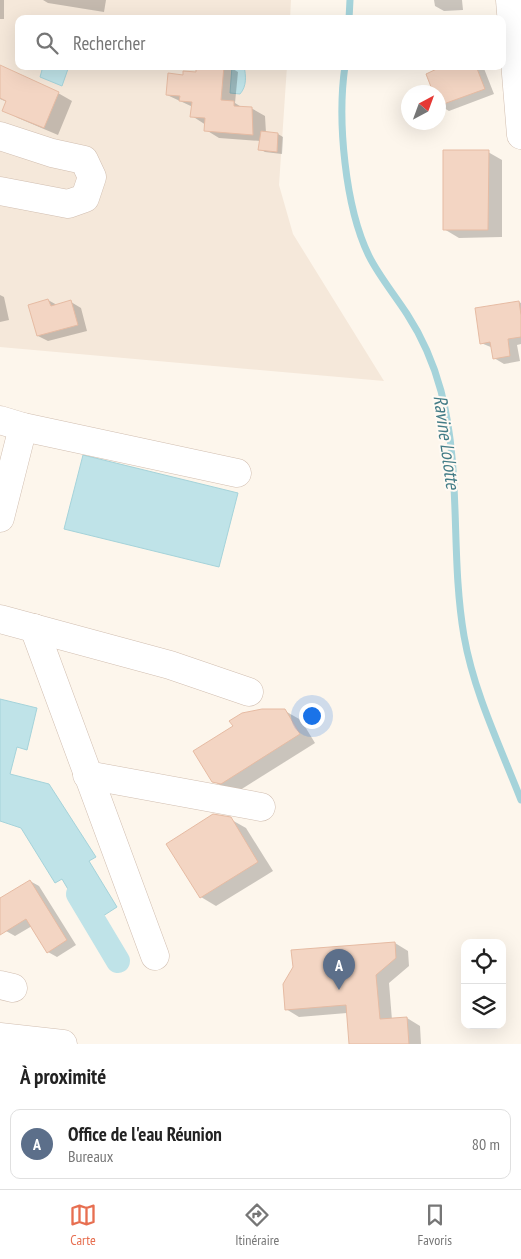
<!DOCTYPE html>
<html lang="fr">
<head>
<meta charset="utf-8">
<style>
  :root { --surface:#fff; --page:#f6f6f6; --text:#222; --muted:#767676; --line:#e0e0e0; --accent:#e76f51 }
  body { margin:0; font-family:"PT Sans Narrow",sans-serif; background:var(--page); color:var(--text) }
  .controls { position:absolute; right:15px; bottom:15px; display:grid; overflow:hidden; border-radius:10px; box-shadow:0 5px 20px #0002 }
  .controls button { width:45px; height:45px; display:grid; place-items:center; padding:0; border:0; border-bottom:1px solid var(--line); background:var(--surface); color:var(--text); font:25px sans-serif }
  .compass { position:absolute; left:401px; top:85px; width:45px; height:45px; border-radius:50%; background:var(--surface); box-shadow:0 5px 20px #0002; rotate:41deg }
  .you { position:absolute; left:311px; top:715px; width:18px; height:18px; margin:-12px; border:4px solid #fff; border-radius:50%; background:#1a73e8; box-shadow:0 0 0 8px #1a73e833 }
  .badge { display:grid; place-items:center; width:32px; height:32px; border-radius:50%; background:var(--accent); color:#fff; font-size:16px; font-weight:700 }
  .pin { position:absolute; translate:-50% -41px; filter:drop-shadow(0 1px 2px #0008) }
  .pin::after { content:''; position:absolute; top:26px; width:18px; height:15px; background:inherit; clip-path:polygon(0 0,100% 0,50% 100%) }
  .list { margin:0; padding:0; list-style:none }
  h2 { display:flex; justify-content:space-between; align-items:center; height:65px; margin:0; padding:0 20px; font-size:21px }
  h2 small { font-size:16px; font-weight:400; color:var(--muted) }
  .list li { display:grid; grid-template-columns:32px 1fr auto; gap:15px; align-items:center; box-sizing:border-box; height:70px; margin:0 10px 10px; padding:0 10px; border:1px solid var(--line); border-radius:10px }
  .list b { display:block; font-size:19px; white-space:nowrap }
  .list p { margin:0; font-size:16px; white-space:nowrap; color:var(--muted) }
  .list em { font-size:16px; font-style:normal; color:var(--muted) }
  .icon { flex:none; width:28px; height:28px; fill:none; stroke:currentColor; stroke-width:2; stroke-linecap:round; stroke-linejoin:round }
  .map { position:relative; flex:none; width:521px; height:1044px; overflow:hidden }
  .search { position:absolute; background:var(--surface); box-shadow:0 5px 20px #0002; left:15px; right:15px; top:15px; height:55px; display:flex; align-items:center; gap:12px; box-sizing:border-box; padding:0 18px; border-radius:10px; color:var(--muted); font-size:19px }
  .sheet { height:145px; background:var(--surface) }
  nav { display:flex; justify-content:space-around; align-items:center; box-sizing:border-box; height:70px; border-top:1px solid var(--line); background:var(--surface); font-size:14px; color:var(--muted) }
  nav a { display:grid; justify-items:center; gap:2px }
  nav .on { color:var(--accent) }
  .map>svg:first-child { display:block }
  .residential { fill:#f5e8da }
  .water { fill:#bfe3e8; stroke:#a5d3da }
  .shadow { fill:#0003 }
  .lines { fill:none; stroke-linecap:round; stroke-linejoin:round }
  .stream { stroke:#a5d3da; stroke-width:7 }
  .canal { stroke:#bfe3e8; stroke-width:24 }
  .building { fill:#f3d5c3; stroke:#e6bba3 }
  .minor-casing { stroke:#d1beb0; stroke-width:29 }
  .minor { stroke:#fff; stroke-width:28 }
  .labels { text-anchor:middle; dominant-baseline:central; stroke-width:4; stroke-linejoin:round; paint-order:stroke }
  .water-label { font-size:19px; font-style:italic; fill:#437c86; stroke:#fffaf3 }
</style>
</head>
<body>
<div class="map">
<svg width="521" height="1044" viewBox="0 0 521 1044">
  <rect width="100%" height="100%" fill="#fdf6ec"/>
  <!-- residential -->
  <path class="residential" d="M 0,0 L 291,0 L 290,19 L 19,19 L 19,66 L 287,66 L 279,185 L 293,234 L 384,381 L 0,347 Z"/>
  <!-- water -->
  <g class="water">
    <path d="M 69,66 L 62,86 L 40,77 L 42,70 L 35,67 Z"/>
    <path d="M 232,66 L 244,66 C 246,76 247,86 240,94 L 230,93 Z"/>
    <path d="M 83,455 L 238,493 L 219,567 L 64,529 Z"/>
    <path d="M 0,699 L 37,708 L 27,750 L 17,747 L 10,774 L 49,784 L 96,857 L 89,861 L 117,907 L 89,925 L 62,879 L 55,883 L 21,828 L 0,821 Z"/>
  </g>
  <!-- shadow -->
  <g class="shadow">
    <rect x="0" y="0" width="4" height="19"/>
    <path d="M 43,0 L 106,0 L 104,12 L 48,3 Z"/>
    <path d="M 434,0 L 462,0 L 463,10 L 444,11 L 435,6 Z"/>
    <path d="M 197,66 L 228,66 L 238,72 L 235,103 L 243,108 L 251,108 L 265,116 L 266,133 L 278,134 L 283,137 L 282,154 L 265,152 L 260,149 L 261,141 L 219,138 L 206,130 L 206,125 L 192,116 L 193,107 L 167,95 L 184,76 L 197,73 Z"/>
    <path d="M 446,66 L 483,66 L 494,94 L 449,111 L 439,105 L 438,92 L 434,92 L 428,74 Z"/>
    <path d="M 0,67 L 58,93 L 72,101 L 58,135 L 18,118 L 4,110 L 7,102 L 0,99 Z"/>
    <path d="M 488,152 L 502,160 L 502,237 L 459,238 L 444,229 Z"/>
    <path d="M 0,295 L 4,297 L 9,320 L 0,322 Z"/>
    <path d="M 48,300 L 57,305 L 71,302 L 81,308 L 87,331 L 48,341 L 38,336 Z"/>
    <path d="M 519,302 L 521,303 L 521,344 L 517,345 L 520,361 L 504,364 L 494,358 L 493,348 L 481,343 Z"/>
    <path d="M 285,711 L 301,720 L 315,743 L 237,792 L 229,790 L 213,781 Z"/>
    <path d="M 230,819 L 246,828 L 273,871 L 216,906 L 201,897 Z"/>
    <path d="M 30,881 L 39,886 L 76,945 L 57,957 L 48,952 L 32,926 L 15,936 L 6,931 L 0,921 L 0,899 Z"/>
    <path d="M 395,943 L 408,951 L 409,966 L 389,983 L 392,1020 L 407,1018 L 420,1026 L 421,1044 L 350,1044 L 347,1013 L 299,1017 L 286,1009 Z"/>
  </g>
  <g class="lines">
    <!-- stream -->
    <g class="stream">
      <path d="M 349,19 L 350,0"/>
      <path d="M 345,66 C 337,120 345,207 369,256 C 379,276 394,294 407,314 C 422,337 434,365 441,391 C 462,471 450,555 464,636 C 474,693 500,746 521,800"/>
    </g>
    <!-- canal -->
    <path class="canal" d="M 78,894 L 118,961"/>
  </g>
  <!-- building -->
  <g class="building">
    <path d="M 0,65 L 59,92 L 44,128 L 2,111 L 6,101 L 0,98 Z"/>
    <path d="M 196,66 L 224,66 L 221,100 L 234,101 L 234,106 L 252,107 L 253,135 L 204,131 L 205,118 L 190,117 L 192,102 L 179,101 L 180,96 L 166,95 L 168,73 L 183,75 L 183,71 L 196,72 Z"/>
    <path d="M 443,66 L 476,66 L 485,89 L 438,106 L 438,92 L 433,92 L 426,74 Z"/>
    <path d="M 261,131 L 278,133 L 277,152 L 258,150 Z"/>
    <path d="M 443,150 L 489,150 L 488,230 L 443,230 Z"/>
    <path d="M 48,299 L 51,306 L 71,300 L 78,325 L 37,336 L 28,305 Z"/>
    <path d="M 519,301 L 521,315 L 521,337 L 508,339 L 510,356 L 493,359 L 490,342 L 480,344 L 475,308 Z"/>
    <path d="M 262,709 L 285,709 L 300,734 L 221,784 L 212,782 L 193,751 L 233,726 L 229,721 L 242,713 Z"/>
    <path d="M 213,814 L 231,817 L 258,862 L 200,898 L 166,844 Z"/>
    <path d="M 30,880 L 67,940 L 47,953 L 26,919 L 0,935 L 0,898 Z"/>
    <path d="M 395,942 L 396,958 L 376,975 L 380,1019 L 407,1017 L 409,1044 L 349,1044 L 346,1005 L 285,1010 L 283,984 L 293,967 L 291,950 Z"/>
  </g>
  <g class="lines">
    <!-- minor casing -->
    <g class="minor-casing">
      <g id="minor">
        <path d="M 510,0 L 521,135"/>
        <path d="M 0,136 L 52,153 L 84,160 L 92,177 L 85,198 L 68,204 L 0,191"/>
        <path d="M 0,420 L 23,427 L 237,473"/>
        <path d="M 0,518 L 23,427"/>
        <path d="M 0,619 L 170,665 L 249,692"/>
        <path d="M 34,628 L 155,956"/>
        <path d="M 87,775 L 261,807"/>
        <path d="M 0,985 L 13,988"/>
        <path d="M 0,1037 L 63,1044"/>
      </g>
    </g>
    <!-- minor -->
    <use href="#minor" class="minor"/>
  </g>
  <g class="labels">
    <!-- water labels -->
    <g class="water-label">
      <text transform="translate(447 442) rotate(82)">Ravine Lolotte</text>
    </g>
  </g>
</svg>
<div class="controls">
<button><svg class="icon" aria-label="locate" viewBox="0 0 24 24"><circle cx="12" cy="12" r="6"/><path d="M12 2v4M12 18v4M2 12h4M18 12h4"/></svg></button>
<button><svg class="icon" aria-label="layers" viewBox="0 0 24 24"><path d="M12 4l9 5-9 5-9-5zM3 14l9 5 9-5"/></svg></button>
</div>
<svg class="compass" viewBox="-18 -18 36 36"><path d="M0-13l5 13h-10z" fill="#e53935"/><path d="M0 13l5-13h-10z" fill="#767676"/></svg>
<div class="you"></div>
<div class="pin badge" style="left:339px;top:990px;background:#5c6f8a">A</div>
<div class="search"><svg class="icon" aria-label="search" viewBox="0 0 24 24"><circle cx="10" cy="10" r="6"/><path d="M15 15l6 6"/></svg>Rechercher</div>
</div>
<section class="sheet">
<h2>À proximité<small></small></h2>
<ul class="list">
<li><span class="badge" style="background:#5c6f8a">A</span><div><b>Office de l'eau Réunion</b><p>Bureaux</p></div><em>80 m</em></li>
</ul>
</section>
<nav>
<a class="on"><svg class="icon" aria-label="map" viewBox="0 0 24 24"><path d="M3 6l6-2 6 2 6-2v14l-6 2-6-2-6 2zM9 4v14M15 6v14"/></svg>Carte</a>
<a><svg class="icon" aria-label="directions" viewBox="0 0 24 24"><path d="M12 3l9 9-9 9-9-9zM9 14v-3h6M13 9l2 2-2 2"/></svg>Itinéraire</a>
<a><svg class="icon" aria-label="saved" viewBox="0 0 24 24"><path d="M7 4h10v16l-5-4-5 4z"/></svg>Favoris</a>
</nav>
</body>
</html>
